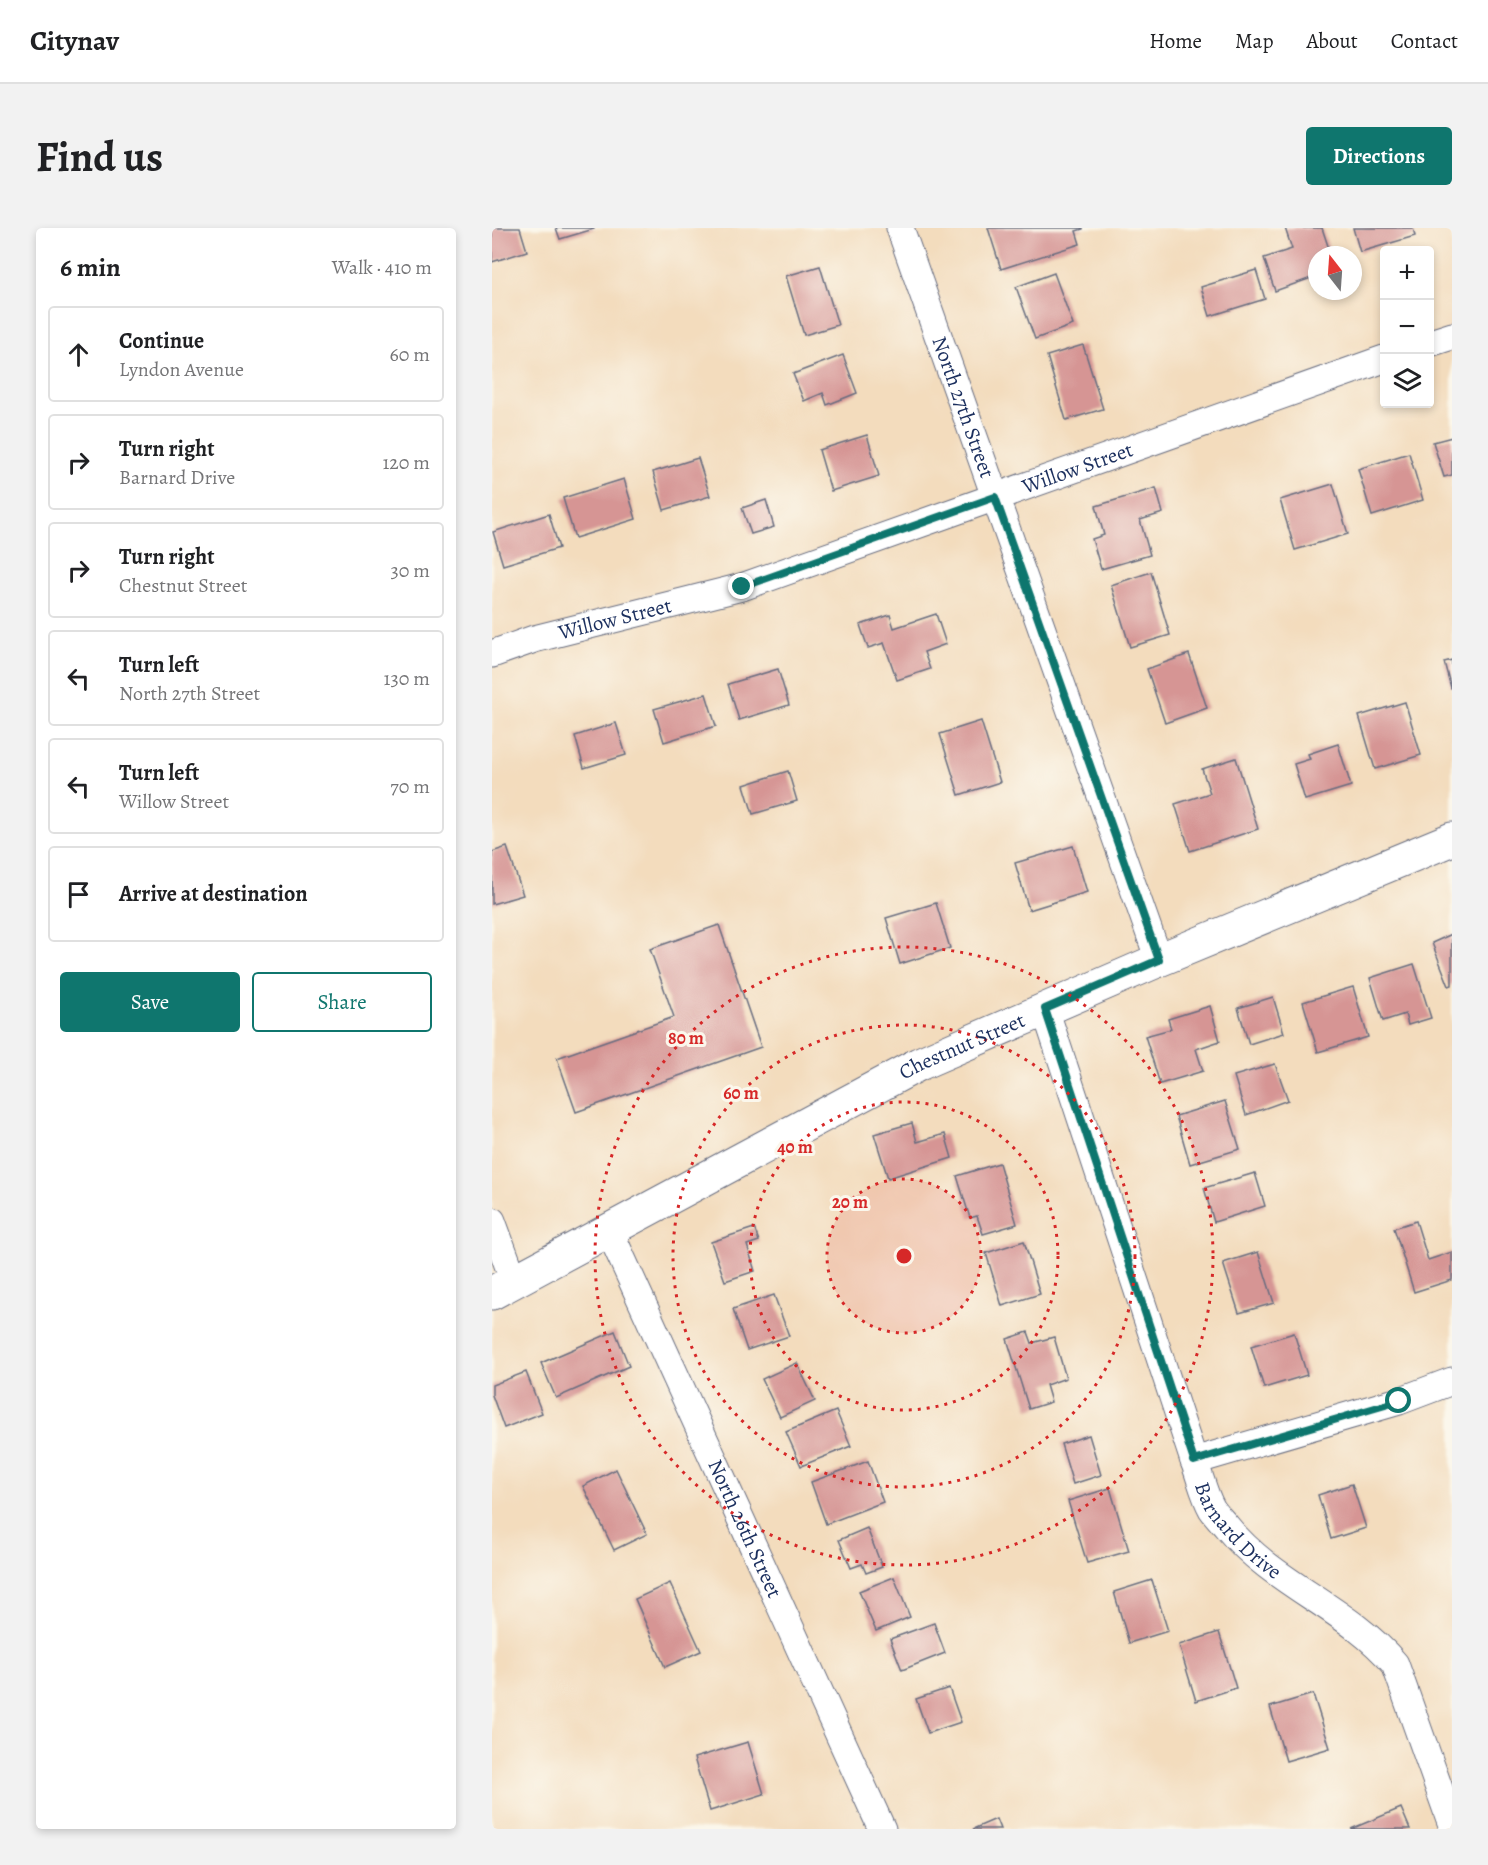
<!DOCTYPE html>
<html lang="en">
<head>
<meta charset="utf-8">
<style>
  :root { --surface:#fff; --page:#f2f2f2; --text:#202124; --muted:#757577; --line:#e0e0e0; --accent:#0f766e }
  body { margin:0; font-family:Alegreya,serif; background:var(--page); color:var(--text) }
  .controls { position:absolute; right:18px; top:18px; display:grid; overflow:hidden; border-radius:6px; box-shadow:0 3px 9px #0003 }
  .controls button { width:54px; height:54px; display:grid; place-items:center; padding:0; border:0; border-bottom:2px solid var(--line); background:var(--surface); color:var(--text); font:30px sans-serif }
  .compass { position:absolute; left:816px; top:18px; width:54px; height:54px; border-radius:50%; background:var(--surface); box-shadow:0 3px 9px #0003; rotate:343deg }
  .stop { position:absolute; width:18px; height:18px; margin:-14px; border:4px solid #0f766e; border-radius:50%; background:#fff }
  .stop.end { background:#0f766e; border-color:#fff; box-shadow:0 2px 6px #0008 }
  .list { margin:0; padding:0; list-style:none }
  h2 { display:flex; justify-content:space-between; align-items:center; height:78px; margin:0; padding:0 24px; font-size:26px }
  h2 small { font-size:20px; font-weight:400; color:var(--muted) }
  .list li { display:grid; grid-template-columns:39px 1fr auto; gap:18px; align-items:center; box-sizing:border-box; height:96px; margin:0 12px 12px; padding:0 12px; border:2px solid var(--line); border-radius:6px }
  .list b { display:block; font-size:22px; white-space:nowrap }
  .list p { margin:0; font-size:20px; white-space:nowrap; color:var(--muted) }
  .list em { font-size:20px; font-style:normal; color:var(--muted) }
  .actions { display:flex; gap:12px; padding:18px 24px }
  .actions a { flex:1; padding:14px 0; border:2px solid var(--accent); border-radius:6px; text-align:center; font-size:21px; color:var(--accent) }
  .actions .main { background:var(--accent); color:#fff }
  .icon { flex:none; width:33px; height:33px; fill:none; stroke:currentColor; stroke-width:2; stroke-linecap:round; stroke-linejoin:round }
  .map { position:relative; flex:none; width:960px; height:1601px; overflow:hidden; border-radius:6px }
  header { display:flex; align-items:center; gap:36px; box-sizing:border-box; height:84px; padding:0 30px; background:var(--surface); border-bottom:2px solid var(--line) }
  header strong { font-size:28px }
  nav { display:flex; gap:33px; margin-inline-start:auto; font-size:21px }
  .intro { display:flex; align-items:center; justify-content:space-between; box-sizing:border-box; height:144px; padding:0 36px }
  h1 { margin:0; font-size:42px }
  .button { padding:15px 27px; border-radius:6px; background:var(--accent); color:#fff; font-size:21px; font-weight:700 }
  main { display:flex; gap:36px; padding:0 36px }
  aside { flex:1; background:var(--surface); border-radius:6px; box-shadow:0 3px 9px #0003 }
  .map>svg:first-child { display:block }
  .building { fill:#d69594 }
  .lines { fill:none; stroke-linecap:round; stroke-linejoin:round }
  .minor-casing { stroke:#676c7f; stroke-width:29 }
  .tertiary-casing { stroke:#676c7f; stroke-width:35 }
  .minor { stroke:#fff; stroke-width:27 }
  .tertiary { stroke:#fff; stroke-width:33 }
  .route { stroke:#0f766e; stroke-width:8 }
  .ring { fill:none; stroke:#d62828; stroke-width:3; stroke-dasharray:3 6 }
  .labels { text-anchor:middle; dominant-baseline:central; stroke-width:6; stroke-linejoin:round; paint-order:stroke }
  .street-label { font-size:21px; fill:#1b2f5e; stroke:#fbf7ec }
  .centre { fill:#d62828; stroke:#fbf7ec; stroke-width:3 }
  .ring-label { font-size:18px; text-anchor:middle; font-weight:bold; fill:#d62828; stroke:#fbf7ec; stroke-width:6; stroke-linejoin:round; paint-order:stroke }
</style>
</head>
<body>
<header>
<strong>Citynav</strong>
<nav><a>Home</a><a>Map</a><a>About</a><a>Contact</a></nav>
</header>
<div class="intro"><h1>Find us</h1><a class="button">Directions</a></div>
<main>
<aside>
<h2>6 min<small>Walk · 410 m</small></h2>
<ul class="list">
<li><svg class="icon" aria-label="ahead" viewBox="0 0 24 24"><path d="M12 20V5M6 11l6-6 6 6"/></svg><div><b>Continue</b><p>Lyndon Avenue</p></div><em>60 m</em></li>
<li><svg class="icon" aria-label="right" viewBox="0 0 24 24"><path d="M7 20v-9h11M14 6l5 5-5 5"/></svg><div><b>Turn right</b><p>Barnard Drive</p></div><em>120 m</em></li>
<li><svg class="icon" aria-label="right" viewBox="0 0 24 24"><path d="M7 20v-9h11M14 6l5 5-5 5"/></svg><div><b>Turn right</b><p>Chestnut Street</p></div><em>30 m</em></li>
<li><svg class="icon" aria-label="left" viewBox="0 0 24 24"><path d="M17 20v-9H6M10 6l-5 5 5 5"/></svg><div><b>Turn left</b><p>North 27th Street</p></div><em>130 m</em></li>
<li><svg class="icon" aria-label="left" viewBox="0 0 24 24"><path d="M17 20v-9H6M10 6l-5 5 5 5"/></svg><div><b>Turn left</b><p>Willow Street</p></div><em>70 m</em></li>
<li><svg class="icon" aria-label="arrive" viewBox="0 0 24 24"><path d="M6 21V4h12l-3 4 3 4H6"/></svg><div><b>Arrive at destination</b></div></li>
</ul>
<div class="actions"><a class="main">Save</a><a>Share</a></div>
</aside>
<div class="map">
<svg width="960" height="1601" viewBox="0 0 960 1601">
  <rect width="100%" height="100%" fill="#fbf7ec"/>
  <filter id="ink" filterUnits="userSpaceOnUse"><feTurbulence type="fractalNoise" baseFrequency=".0167" numOctaves="2"/><feDisplacementMap in="SourceGraphic" scale="12" xChannelSelector="R" yChannelSelector="G"/><feConvolveMatrix kernelMatrix="1 2 1 2 8 2 1 2 1" color-interpolation-filters="sRGB"/></filter>
  <filter id="wash" filterUnits="userSpaceOnUse"><feTurbulence type="fractalNoise" baseFrequency=".008" numOctaves="4" result="noise"/><feDisplacementMap in="SourceGraphic" scale="24" xChannelSelector="R" yChannelSelector="G"/><feGaussianBlur stdDeviation="1.35" result="paint"/><feColorMatrix in="noise" values="0 0 0 0 0 0 0 0 0 0 0 0 0 0 0 0 0 1.4 0 .05"/><feComposite in="paint" operator="in"/></filter>
  <g filter="url(#wash)">
    <rect width="100%" height="100%" fill="#f3dcbd"/>
    <g id="blocks">
      <!-- building -->
      <g class="building">
        <path d="M 0,0 L 28,0 L 35,23 L 0,34 Z"/>
        <path d="M 64,0 L 102,0 L 102,1 L 68,11 Z"/>
        <path d="M 496,0 L 591,0 L 591,1 L 584,3 L 588,16 L 509,41 Z"/>
        <path d="M 793,0 L 830,0 L 839,27 L 825,27 L 825,48 L 783,63 L 772,30 L 800,21 Z"/>
        <path d="M 861,0 L 921,0 L 923,8 L 868,24 Z"/>
        <path d="M 328,38 L 346,97 L 312,107 L 294,48 Z"/>
        <path d="M 764,42 L 773,71 L 718,88 L 709,59 Z"/>
        <path d="M 562,45 L 581,97 L 543,111 L 524,59 Z"/>
        <path d="M 591,117 L 611,181 L 574,192 L 555,128 Z"/>
        <path d="M 351,127 L 365,165 L 335,177 L 331,165 L 312,173 L 301,146 Z"/>
        <path d="M 375,207 L 387,248 L 339,263 L 327,222 Z"/>
        <path d="M 960,209 L 960,247 L 952,249 L 941,214 Z"/>
        <path d="M 917,225 L 931,272 L 880,288 L 866,241 Z"/>
        <path d="M 206,230 L 218,268 L 172,282 L 161,244 Z"/>
        <path d="M 132,251 L 144,291 L 83,310 L 71,270 Z"/>
        <path d="M 841,256 L 856,306 L 803,322 L 788,272 Z"/>
        <path d="M 664,260 L 671,285 L 648,292 L 658,327 L 609,341 L 600,311 L 612,307 L 604,278 Z"/>
        <path d="M 274,272 L 282,299 L 259,306 L 250,280 Z"/>
        <path d="M 57,286 L 67,320 L 11,337 L 1,304 Z"/>
        <path d="M 659,344 L 678,407 L 638,419 L 619,357 Z"/>
        <path d="M 444,386 L 454,416 L 432,424 L 438,441 L 405,452 L 392,415 L 376,420 L 368,397 L 398,387 L 402,400 Z"/>
        <path d="M 697,426 L 715,480 L 673,495 L 655,441 Z"/>
        <path d="M 960,432 L 960,460 L 959,460 L 952,434 Z"/>
        <path d="M 286,441 L 297,477 L 247,492 L 236,456 Z"/>
        <path d="M 214,466 L 224,498 L 172,514 L 162,481 Z"/>
        <path d="M 913,474 L 929,527 L 883,541 L 867,488 Z"/>
        <path d="M 489,493 L 508,554 L 467,567 L 448,506 Z"/>
        <path d="M 124,495 L 134,527 L 92,540 L 83,508 Z"/>
        <path d="M 846,516 L 859,558 L 813,572 L 802,536 L 818,531 L 816,526 Z"/>
        <path d="M 744,530 L 766,601 L 698,623 L 683,576 L 718,565 L 710,541 Z"/>
        <path d="M 296,543 L 305,573 L 261,586 L 252,557 Z"/>
        <path d="M 581,618 L 595,664 L 537,682 L 523,635 Z"/>
        <path d="M 15,619 L 31,667 L 0,676 L 0,624 Z"/>
        <path d="M 444,675 L 458,720 L 408,736 L 394,690 Z"/>
        <path d="M 227,697 L 269,819 L 84,884 L 65,830 L 182,789 L 158,721 Z"/>
        <path d="M 960,706 L 960,757 L 957,758 L 940,715 Z"/>
        <path d="M 922,736 L 939,790 L 916,797 L 913,786 L 891,793 L 878,750 Z"/>
        <path d="M 861,759 L 876,809 L 826,824 L 811,774 Z"/>
        <path d="M 781,769 L 792,805 L 757,816 L 746,780 Z"/>
        <path d="M 718,778 L 728,813 L 704,821 L 711,843 L 668,856 L 653,808 L 679,801 L 676,791 Z"/>
        <path d="M 783,836 L 796,872 L 754,887 L 742,848 Z"/>
        <path d="M 733,873 L 748,921 L 698,936 L 684,888 Z"/>
        <path d="M 420,895 L 425,914 L 453,906 L 460,930 L 396,950 L 382,906 Z"/>
        <path d="M 507,935 L 525,996 L 491,1006 L 485,988 L 478,990 L 465,948 Z"/>
        <path d="M 763,945 L 773,978 L 722,994 L 712,960 Z"/>
        <path d="M 924,993 L 936,1032 L 960,1024 L 960,1052 L 922,1064 L 902,1000 Z"/>
        <path d="M 262,1000 L 267,1013 L 255,1017 L 263,1043 L 233,1053 L 219,1014 Z"/>
        <path d="M 532,1013 L 548,1066 L 510,1078 L 494,1025 Z"/>
        <path d="M 766,1024 L 782,1075 L 747,1085 L 731,1035 Z"/>
        <path d="M 282,1067 L 297,1108 L 255,1122 L 241,1081 Z"/>
        <path d="M 123,1103 L 137,1138 L 64,1170 L 49,1135 Z"/>
        <path d="M 536,1104 L 540,1115 L 562,1109 L 574,1150 L 554,1157 L 559,1174 L 537,1181 L 515,1111 Z"/>
        <path d="M 802,1105 L 815,1147 L 772,1160 L 759,1118 Z"/>
        <path d="M 305,1135 L 323,1173 L 288,1189 L 270,1151 Z"/>
        <path d="M 34,1144 L 50,1185 L 12,1200 L 0,1167 L 0,1157 Z"/>
        <path d="M 344,1183 L 359,1218 L 309,1238 L 294,1204 Z"/>
        <path d="M 597,1207 L 609,1247 L 581,1256 L 569,1216 Z"/>
        <path d="M 376,1233 L 391,1274 L 334,1296 L 319,1254 Z"/>
        <path d="M 124,1241 L 155,1306 L 122,1322 L 91,1258 Z"/>
        <path d="M 860,1256 L 874,1300 L 839,1311 L 826,1267 Z"/>
        <path d="M 618,1260 L 637,1323 L 595,1335 L 576,1273 Z"/>
        <path d="M 375,1300 L 390,1339 L 374,1345 L 370,1336 L 359,1340 L 347,1312 Z"/>
        <path d="M 402,1349 L 418,1389 L 384,1403 L 367,1363 Z"/>
        <path d="M 660,1352 L 676,1403 L 637,1415 L 622,1364 Z"/>
        <path d="M 178,1355 L 209,1423 L 173,1439 L 143,1371 Z"/>
        <path d="M 442,1395 L 453,1425 L 410,1442 L 398,1411 Z"/>
        <path d="M 727,1404 L 744,1460 L 704,1473 L 687,1417 Z"/>
        <path d="M 457,1460 L 469,1494 L 436,1505 L 424,1471 Z"/>
        <path d="M 821,1466 L 838,1520 L 794,1533 L 778,1479 Z"/>
        <path d="M 256,1514 L 272,1566 L 218,1583 L 202,1530 Z"/>
        <path d="M 909,1580 L 918,1601 L 859,1601 Z"/>
        <path d="M 504,1591 L 508,1601 L 481,1601 Z"/>
      </g>
    </g>
  </g>
  <g filter="url(#ink)">
    <use href="#blocks" fill-opacity="0" stroke="#676c7f" stroke-width="1.5"/>
    <g class="lines">
      <!-- minor casing -->
      <g class="minor-casing">
        <g id="minor">
          <path id="s1" d="M 408,0 L 667,732"/>
          <path d="M 938,115 L 960,108"/>
          <path id="s2" d="M 0,426 L 42,411 L 250,359 L 892,131"/>
          <path id="s3" d="M 553,781 L 702,1233 C 708,1248 712,1267 720,1281 C 724,1287 730,1293 735,1299 C 781,1356 856,1380 903,1436 L 960,1597"/>
          <path d="M 0,993 L 22,1053"/>
          <path id="s4" d="M 117,1002 L 390,1601"/>
          <path d="M 702,1233 L 907,1173 L 960,1153"/>
        </g>
      </g>
      <!-- tertiary casing -->
      <g class="tertiary-casing">
        <g id="tertiary">
          <path id="s5" d="M 0,1065 L 427,836 L 667,732 L 960,611"/>
        </g>
      </g>
      <!-- minor -->
      <use href="#minor" class="minor"/>
      <!-- tertiary -->
      <use href="#tertiary" class="tertiary"/>
    </g>
  </g>
  <g class="lines" filter="url(#ink)">
    <!-- route -->
    <path class="route" d="M 250,359 L 503,269 L 667,732 L 553,781 L 702,1233 L 907,1173"/>
  </g>
  <!-- distance rings -->
  <circle cx="412" cy="1028" r="77" fill="#d62828" fill-opacity=".12"/>
  <g class="ring">
    <circle cx="412" cy="1028" r="77"/>
    <circle cx="412" cy="1028" r="154"/>
    <circle cx="412" cy="1028" r="231"/>
    <circle cx="412" cy="1028" r="309"/>
  </g>
  <g class="labels">
    <!-- street labels -->
    <g class="street-label">
      <text stroke="none"><textPath href="#s1" startOffset="190">North 27th Street</textPath></text>
      <text stroke="none"><textPath href="#s2" startOffset="615">Willow Street</textPath></text>
      <text stroke="none"><textPath href="#s2" startOffset="128">Willow Street</textPath></text>
      <text stroke="none"><textPath href="#s5" startOffset="531">Chestnut Street</textPath></text>
      <text stroke="none"><textPath href="#s3" startOffset="560">Barnard Drive</textPath></text>
      <text stroke="none"><textPath href="#s4" startOffset="328">North 26th Street</textPath></text>
    </g>
  </g>
  <circle cx="412" cy="1028" r="9" class="centre"/>
  <g class="ring-label">
    <text x="194" y="816">80 m</text>
    <text x="249" y="871">60 m</text>
    <text x="303" y="925">40 m</text>
    <text x="358" y="980">20 m</text>
  </g>
</svg>
<div class="controls">
<button>+</button>
<button>−</button>
<button><svg class="icon" aria-label="layers" viewBox="0 0 24 24"><path d="M12 4l9 5-9 5-9-5zM3 14l9 5 9-5"/></svg></button>
</div>
<svg class="compass" viewBox="-18 -18 36 36"><path d="M0-13l5 13h-10z" fill="#e53935"/><path d="M0 13l5-13h-10z" fill="#757577"/></svg>
<div class="stop" style="left:907px;top:1173px"></div>
<div class="stop end" style="left:250px;top:359px"></div>
</div>
</main>
</body>
</html>
